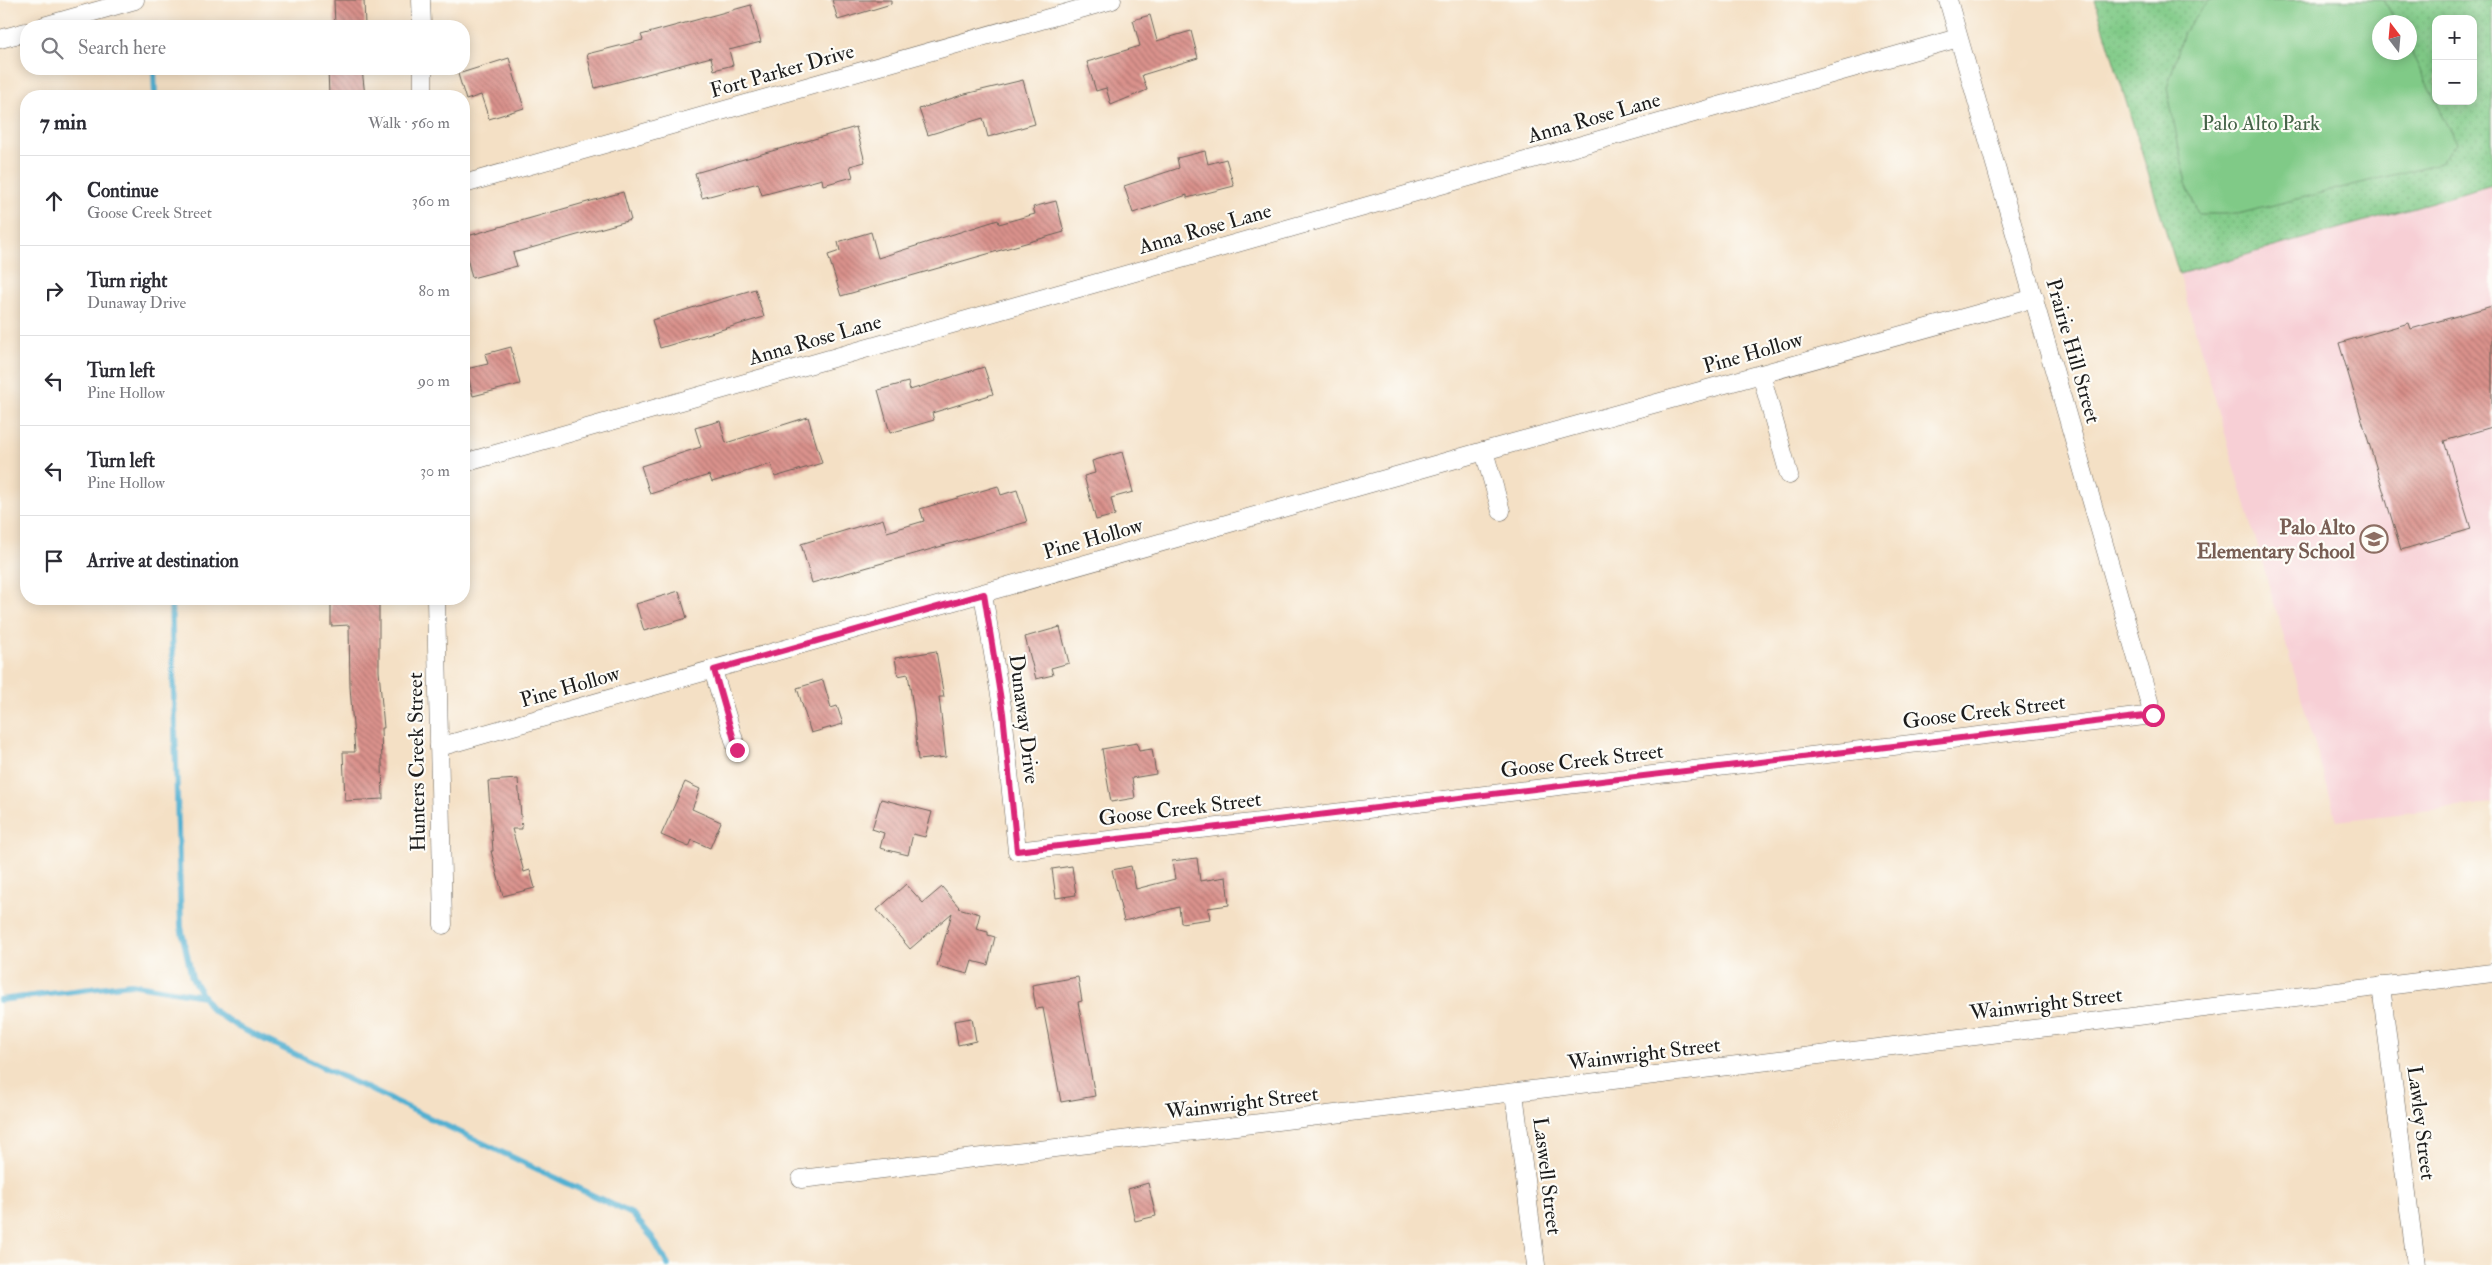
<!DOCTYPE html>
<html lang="en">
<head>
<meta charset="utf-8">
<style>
  :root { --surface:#fff; --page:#f2f2f3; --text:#2b2b33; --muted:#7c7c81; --line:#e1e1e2 }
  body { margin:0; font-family:"IM FELL Double Pica",serif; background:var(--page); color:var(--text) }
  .controls { position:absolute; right:15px; top:15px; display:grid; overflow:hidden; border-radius:10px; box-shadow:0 2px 12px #0003 }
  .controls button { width:45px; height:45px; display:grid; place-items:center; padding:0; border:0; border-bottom:1px solid var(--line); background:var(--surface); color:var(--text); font:25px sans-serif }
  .compass { position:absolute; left:2372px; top:15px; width:45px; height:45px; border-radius:50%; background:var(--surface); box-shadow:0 2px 12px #0003; rotate:344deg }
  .stop { position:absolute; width:15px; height:15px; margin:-11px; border:4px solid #db2777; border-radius:50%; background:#fff }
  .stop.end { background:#db2777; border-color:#fff; box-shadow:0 1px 5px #0008 }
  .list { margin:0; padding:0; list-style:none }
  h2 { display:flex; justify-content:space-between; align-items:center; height:65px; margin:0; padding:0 20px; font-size:21px }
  h2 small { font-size:16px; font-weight:400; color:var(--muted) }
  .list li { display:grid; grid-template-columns:32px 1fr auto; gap:15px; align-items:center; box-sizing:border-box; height:90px; padding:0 20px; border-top:1px solid var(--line) }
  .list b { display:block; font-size:19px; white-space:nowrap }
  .list p { margin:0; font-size:16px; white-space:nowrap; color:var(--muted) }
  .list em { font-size:16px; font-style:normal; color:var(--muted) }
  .icon { flex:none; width:28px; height:28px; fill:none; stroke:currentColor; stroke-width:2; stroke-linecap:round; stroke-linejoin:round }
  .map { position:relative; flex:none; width:2492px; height:1265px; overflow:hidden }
  .search { position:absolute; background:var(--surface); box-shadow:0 2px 12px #0003; left:20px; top:20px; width:450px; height:55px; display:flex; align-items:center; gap:12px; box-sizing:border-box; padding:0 18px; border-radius:20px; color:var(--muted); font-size:19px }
  .panel { position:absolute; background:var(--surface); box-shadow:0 2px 12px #0003; left:20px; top:90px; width:450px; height:515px; border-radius:20px }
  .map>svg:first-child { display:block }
  .built { fill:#f7cfd5 }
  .park { fill:url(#park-dots); stroke:#4e7352; fill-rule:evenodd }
  .pitch { fill:#80ca87; stroke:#4e7352 }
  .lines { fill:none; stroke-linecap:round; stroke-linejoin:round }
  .stream { stroke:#53b0d1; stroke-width:6 }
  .building { fill:url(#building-back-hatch) }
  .minor-casing { stroke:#686157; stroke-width:19 }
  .minor { stroke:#fff; stroke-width:18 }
  .route { stroke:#db2777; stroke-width:6 }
  .labels { text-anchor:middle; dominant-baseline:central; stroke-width:4.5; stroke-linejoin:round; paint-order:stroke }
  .street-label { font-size:21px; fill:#1c1c1c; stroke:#fdfcf7 }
  .park-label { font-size:21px; fill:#446247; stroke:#fdfcf7 }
  .education-label { font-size:21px; font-weight:bold; fill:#785e54; stroke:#fdfcf7; text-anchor:end }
</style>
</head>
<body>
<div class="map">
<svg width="2492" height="1265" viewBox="0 0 2492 1265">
  <defs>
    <pattern id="park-dots" width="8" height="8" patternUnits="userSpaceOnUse" patternTransform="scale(1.25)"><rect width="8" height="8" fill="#80ca87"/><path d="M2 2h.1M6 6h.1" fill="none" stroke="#6ead74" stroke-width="1.8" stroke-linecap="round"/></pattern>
    <pattern id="building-back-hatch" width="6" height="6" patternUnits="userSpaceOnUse" patternTransform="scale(1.25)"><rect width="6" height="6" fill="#da928c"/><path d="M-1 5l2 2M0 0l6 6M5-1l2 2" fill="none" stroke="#b07672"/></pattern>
  </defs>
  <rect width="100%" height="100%" fill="#fdfcf7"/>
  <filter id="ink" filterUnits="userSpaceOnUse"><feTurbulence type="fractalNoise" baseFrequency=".02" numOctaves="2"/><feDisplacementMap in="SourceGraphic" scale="10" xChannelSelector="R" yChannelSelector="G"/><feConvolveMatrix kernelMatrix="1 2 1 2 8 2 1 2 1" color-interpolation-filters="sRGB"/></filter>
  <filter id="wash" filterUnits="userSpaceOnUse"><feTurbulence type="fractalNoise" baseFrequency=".0096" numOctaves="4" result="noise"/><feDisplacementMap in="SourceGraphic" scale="20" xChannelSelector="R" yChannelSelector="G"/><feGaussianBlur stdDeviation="1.12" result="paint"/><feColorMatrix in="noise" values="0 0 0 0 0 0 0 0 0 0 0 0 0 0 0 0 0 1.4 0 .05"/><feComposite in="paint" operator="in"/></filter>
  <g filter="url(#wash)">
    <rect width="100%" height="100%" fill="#f4e0c5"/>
    <!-- built -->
    <path class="built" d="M 2492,185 L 2492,803 L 2337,821 L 2179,274 Z"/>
    <!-- park -->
    <path class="park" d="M 2095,0 L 2492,0 L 2492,185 L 2179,274 ZM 2436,19 L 2473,19 L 2473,101 L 2436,101 ZM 2380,22 L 2410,22 L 2410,52 L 2380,52 Z"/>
    <!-- pitch -->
    <path class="pitch" d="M 2209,0 L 2384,0 L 2396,22 L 2380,22 L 2380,52 L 2410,52 L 2410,50 L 2457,143 L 2440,163 L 2238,214 L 2198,214 L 2186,183 L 2167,88 L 2184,32 Z"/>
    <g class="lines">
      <!-- stream -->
      <g class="stream">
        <path d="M 154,69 L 155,96"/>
        <path d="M 171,599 L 181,927 L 192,978 L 211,1009 L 238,1027 L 632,1214 L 652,1237 L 668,1265"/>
        <path d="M 0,1000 L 131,984 L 203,996"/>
      </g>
    </g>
    <g id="blocks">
      <!-- building -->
      <g class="building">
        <path d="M 334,0 L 364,0 L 365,26 L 335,26 Z"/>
        <path d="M 832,0 L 891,0 L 891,4 L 838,20 Z"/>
        <path d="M 751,5 L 761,42 L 729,50 L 733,65 L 714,70 L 711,57 L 595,88 L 587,54 L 643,40 L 641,35 Z"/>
        <path d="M 1150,15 L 1157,41 L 1191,31 L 1198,58 L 1142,75 L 1147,90 L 1111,105 L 1106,88 L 1096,91 L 1087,62 L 1140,46 L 1133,20 Z"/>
        <path d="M 509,58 L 524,108 L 489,119 L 481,95 L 466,100 L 458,74 Z"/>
        <path d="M 328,69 L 362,69 L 365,96 L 329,96 Z"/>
        <path d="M 1023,80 L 1035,124 L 988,137 L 983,118 L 928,135 L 919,109 L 965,94 Z"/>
        <path d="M 856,127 L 865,162 L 850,166 L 853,177 L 823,185 L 822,179 L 762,195 L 758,183 L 702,198 L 695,173 Z"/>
        <path d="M 1205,151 L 1208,164 L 1226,159 L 1234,186 L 1187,198 L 1187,195 L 1133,213 L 1124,186 L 1179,168 L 1177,158 Z"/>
        <path d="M 623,192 L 631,220 L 513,253 L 517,266 L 472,278 L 464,246 L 464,237 Z"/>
        <path d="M 1056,201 L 1064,232 L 841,296 L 828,255 L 840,251 L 838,242 L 871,232 L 878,258 L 998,220 L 999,224 L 1035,214 L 1033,207 Z"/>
        <path d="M 755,289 L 764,317 L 660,348 L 652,320 Z"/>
        <path d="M 2492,306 L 2492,427 L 2444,441 L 2471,529 L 2401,550 L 2339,343 L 2409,323 L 2411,329 Z"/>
        <path d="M 511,347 L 520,384 L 473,396 L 466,369 L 488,364 L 485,354 Z"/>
        <path d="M 984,367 L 993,394 L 932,413 L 934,420 L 890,433 L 878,390 L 908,382 L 910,390 Z"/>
        <path d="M 808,417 L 822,463 L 775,477 L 771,464 L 712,482 L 709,475 L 650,494 L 641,466 L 701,447 L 695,428 L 720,421 L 726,443 Z"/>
        <path d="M 1122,452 L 1133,492 L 1111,498 L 1115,515 L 1096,520 L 1084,476 L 1095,473 L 1092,461 Z"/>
        <path d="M 998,486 L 1001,495 L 1017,490 L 1027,522 L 812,583 L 801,544 L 883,519 L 887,532 L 924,521 L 920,509 Z"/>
        <path d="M 679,591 L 687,618 L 644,631 L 636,604 Z"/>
        <path d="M 331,599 L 379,599 L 379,671 L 384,728 L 381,728 L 383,799 L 345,801 L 343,752 L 355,752 L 350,687 L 349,625 L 331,626 Z"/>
        <path d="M 1060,627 L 1069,663 L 1051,668 L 1053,675 L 1036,679 L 1025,637 Z"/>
        <path d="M 936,651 L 944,697 L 939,697 L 946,757 L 918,760 L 914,713 L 908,674 L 898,676 L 895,658 Z"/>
        <path d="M 823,680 L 831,708 L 837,706 L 843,724 L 811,733 L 797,688 Z"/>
        <path d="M 1137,743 L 1139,751 L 1152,749 L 1156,774 L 1132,778 L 1135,798 L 1111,802 L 1102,749 Z"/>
        <path d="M 518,779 L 522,829 L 512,829 L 524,872 L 530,870 L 535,888 L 503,896 L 491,851 L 493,851 L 488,781 Z"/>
        <path d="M 685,782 L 700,789 L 692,809 L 721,822 L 710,848 L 692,840 L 689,847 L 661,835 Z"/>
        <path d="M 881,799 L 932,812 L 925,837 L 913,834 L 908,855 L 880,848 L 884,833 L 872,829 Z"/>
        <path d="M 1197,858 L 1200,881 L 1226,877 L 1229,905 L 1208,908 L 1210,919 L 1181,923 L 1179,907 L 1124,921 L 1112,870 L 1131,866 L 1136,889 L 1175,879 L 1172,861 Z"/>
        <path d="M 1072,866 L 1076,895 L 1056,898 L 1052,869 Z"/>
        <path d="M 906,884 L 923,903 L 942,887 L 959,907 L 958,908 L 980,914 L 976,929 L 988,932 L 988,935 L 995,937 L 988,965 L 972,961 L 968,974 L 937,966 L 952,913 L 910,949 L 877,910 Z"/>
        <path d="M 1078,977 L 1082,1001 L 1078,1002 L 1095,1096 L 1061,1102 L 1043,1008 L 1036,1009 L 1032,985 Z"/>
        <path d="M 972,1018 L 976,1041 L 958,1045 L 954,1021 Z"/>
        <path d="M 1148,1183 L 1156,1216 L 1135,1221 L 1128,1189 Z"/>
      </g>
    </g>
  </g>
  <g filter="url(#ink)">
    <use href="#blocks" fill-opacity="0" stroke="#686157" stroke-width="1"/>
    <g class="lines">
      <!-- minor casing -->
      <g class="minor-casing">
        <g id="minor">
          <path d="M 421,0 L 422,26"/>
          <path d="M 44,26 L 135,0"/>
          <path d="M 0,39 L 26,32"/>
          <path d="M 423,69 L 423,96"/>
          <path d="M 464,184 L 1112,0"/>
          <path d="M 1761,374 L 1789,475"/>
          <path d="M 1484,451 L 1501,511"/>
          <path d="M 464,463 L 1958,38"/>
          <path d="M 983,594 L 1003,713 L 1017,851 L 2153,715 L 1948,0"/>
          <path d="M 436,599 L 443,925"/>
          <path d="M 713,670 L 737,750"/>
          <path d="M 439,747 L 1484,451 L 2035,298"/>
          <path d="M 2381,986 L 2416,1265"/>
          <path d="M 1514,1093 L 1536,1265"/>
          <path d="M 801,1179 L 2492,973"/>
        </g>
      </g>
      <!-- minor -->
      <use href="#minor" class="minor"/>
    </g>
  </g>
  <g class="lines" filter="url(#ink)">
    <!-- route -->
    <path class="route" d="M 737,750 L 714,670 L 984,594 L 1003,713 L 1017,851 L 2153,715"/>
  </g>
  <!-- icons -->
  <defs>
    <g id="school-ring" transform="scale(1.4375)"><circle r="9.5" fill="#fdfcf7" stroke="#8d6e63" stroke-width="1.5"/><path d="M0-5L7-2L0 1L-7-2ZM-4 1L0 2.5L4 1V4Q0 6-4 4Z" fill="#8d6e63"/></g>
  </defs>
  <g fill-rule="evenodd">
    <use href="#school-ring" x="2374" y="539"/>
  </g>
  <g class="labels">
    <!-- street labels -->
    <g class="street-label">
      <text transform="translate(782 71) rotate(-16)">Fort Parker Drive</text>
      <text transform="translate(1594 118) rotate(-16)">Anna Rose Lane</text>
      <text transform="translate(1205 229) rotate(-16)">Anna Rose Lane</text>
      <text transform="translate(815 340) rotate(-16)">Anna Rose Lane</text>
      <text transform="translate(2073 351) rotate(74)">Prairie Hill Street</text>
      <text transform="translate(1753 353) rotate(-16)">Pine Hollow</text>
      <text transform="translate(1093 539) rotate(-16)">Pine Hollow</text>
      <text transform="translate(570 687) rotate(-16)">Pine Hollow</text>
      <text transform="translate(1984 712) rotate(-7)">Goose Creek Street</text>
      <text transform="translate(1024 719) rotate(83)">Dunaway Drive</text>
      <text transform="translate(1582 761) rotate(-7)">Goose Creek Street</text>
      <text transform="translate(417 762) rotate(-91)">Hunters Creek Street</text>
      <text transform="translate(1180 809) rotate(-7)">Goose Creek Street</text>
      <text transform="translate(2046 1004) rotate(-7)">Wainwright Street</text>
      <text transform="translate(1644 1054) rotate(-7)">Wainwright Street</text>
      <text transform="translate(1242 1103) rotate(-7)">Wainwright Street</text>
      <text transform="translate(2421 1123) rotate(83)">Lawley Street</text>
      <text transform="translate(1547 1176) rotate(83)">Laswell Street</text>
    </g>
    <!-- park labels -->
    <g class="park-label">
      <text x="2261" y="123">Palo Alto Park</text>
    </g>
    <!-- education labels -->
    <g class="education-label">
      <text x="2355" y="527">Palo Alto<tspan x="2355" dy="24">Elementary School</tspan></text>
    </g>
  </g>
</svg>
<div class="controls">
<button>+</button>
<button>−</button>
</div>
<svg class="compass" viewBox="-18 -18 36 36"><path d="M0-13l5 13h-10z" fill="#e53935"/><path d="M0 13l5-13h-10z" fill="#7c7c81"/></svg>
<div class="stop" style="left:2153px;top:715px"></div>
<div class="stop end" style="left:737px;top:750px"></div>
<div class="search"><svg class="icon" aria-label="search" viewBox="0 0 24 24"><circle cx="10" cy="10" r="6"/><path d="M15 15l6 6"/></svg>Search here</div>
<section class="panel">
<h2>7 min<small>Walk · 560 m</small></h2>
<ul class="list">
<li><svg class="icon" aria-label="ahead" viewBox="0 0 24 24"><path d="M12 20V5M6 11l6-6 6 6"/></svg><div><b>Continue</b><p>Goose Creek Street</p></div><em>360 m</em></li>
<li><svg class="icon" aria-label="right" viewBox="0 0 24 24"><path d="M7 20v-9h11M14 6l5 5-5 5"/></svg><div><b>Turn right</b><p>Dunaway Drive</p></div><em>80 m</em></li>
<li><svg class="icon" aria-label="left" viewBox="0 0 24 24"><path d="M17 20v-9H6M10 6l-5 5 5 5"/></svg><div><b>Turn left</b><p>Pine Hollow</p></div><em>90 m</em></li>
<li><svg class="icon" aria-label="left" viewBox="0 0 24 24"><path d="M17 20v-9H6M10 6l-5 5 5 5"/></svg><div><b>Turn left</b><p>Pine Hollow</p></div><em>30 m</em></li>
<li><svg class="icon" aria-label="arrive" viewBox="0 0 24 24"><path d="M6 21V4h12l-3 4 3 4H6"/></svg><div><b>Arrive at destination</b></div></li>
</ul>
</section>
</div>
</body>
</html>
